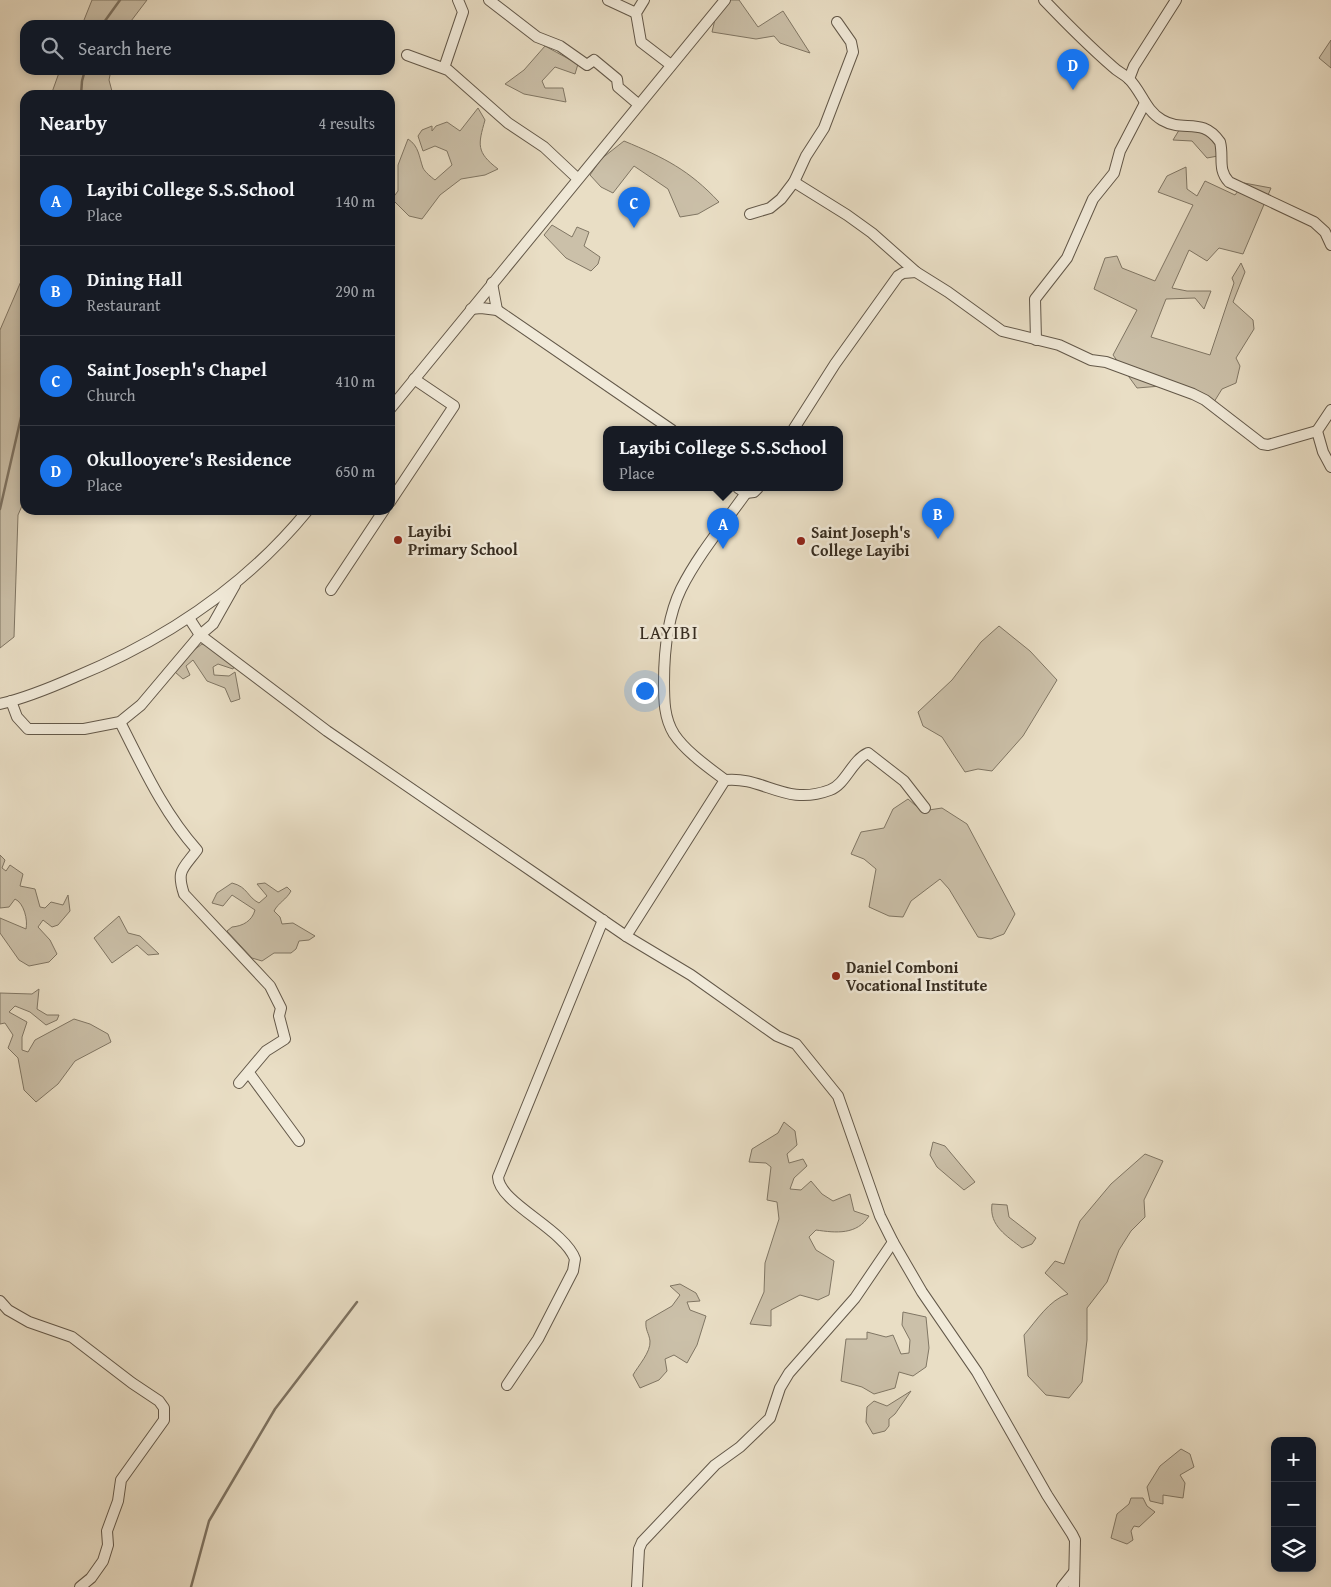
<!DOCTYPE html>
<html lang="en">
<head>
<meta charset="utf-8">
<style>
  :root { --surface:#171b24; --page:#242831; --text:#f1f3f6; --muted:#9ea1a6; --line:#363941; --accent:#1a73e8 }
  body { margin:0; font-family:"Gentium Book Plus",serif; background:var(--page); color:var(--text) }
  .controls { position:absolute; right:15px; bottom:15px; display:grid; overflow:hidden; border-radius:10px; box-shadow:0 2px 8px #0003 }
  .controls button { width:45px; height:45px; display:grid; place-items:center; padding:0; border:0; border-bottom:1px solid var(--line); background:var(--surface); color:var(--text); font:25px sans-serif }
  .you { position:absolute; left:644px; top:690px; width:18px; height:18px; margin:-12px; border:4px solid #fff; border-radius:50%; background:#1a73e8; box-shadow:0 0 0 8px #1a73e833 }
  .badge { display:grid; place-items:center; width:32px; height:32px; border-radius:50%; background:var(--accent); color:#fff; font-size:16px; font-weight:700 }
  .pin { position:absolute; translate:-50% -41px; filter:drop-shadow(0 1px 2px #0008) }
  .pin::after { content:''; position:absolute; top:26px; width:18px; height:15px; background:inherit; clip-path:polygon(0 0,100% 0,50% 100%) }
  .popup { position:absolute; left:603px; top:426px; width:240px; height:65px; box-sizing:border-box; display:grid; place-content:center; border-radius:10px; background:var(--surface); filter:drop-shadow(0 1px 4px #0005); font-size:16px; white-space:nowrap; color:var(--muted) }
  .popup b { font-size:19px; color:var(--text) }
  .popup::after { content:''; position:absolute; left:50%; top:100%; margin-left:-10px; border:10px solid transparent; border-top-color:var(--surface) }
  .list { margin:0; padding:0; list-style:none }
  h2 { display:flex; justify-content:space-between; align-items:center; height:65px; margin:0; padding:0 20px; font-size:21px }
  h2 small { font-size:16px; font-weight:400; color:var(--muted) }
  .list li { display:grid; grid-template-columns:32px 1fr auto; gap:15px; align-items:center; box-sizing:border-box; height:90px; padding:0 20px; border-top:1px solid var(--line) }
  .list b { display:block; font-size:19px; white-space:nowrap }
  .list p { margin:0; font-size:16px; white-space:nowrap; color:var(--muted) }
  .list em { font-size:16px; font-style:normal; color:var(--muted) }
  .icon { flex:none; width:28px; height:28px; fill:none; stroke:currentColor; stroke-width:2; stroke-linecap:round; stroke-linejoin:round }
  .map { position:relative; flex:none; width:1331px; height:1587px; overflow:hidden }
  .search { position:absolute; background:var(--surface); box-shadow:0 2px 8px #0003; left:20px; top:20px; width:375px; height:55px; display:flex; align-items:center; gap:12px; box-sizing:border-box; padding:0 18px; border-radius:15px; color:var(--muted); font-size:19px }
  .panel { position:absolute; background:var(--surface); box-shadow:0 2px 8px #0003; left:20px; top:90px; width:375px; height:425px; border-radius:15px }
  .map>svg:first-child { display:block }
  .green { fill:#cbc0a9; stroke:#807664 }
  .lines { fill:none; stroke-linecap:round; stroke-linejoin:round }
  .stream { stroke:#7d7261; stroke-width:2.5 }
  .minor-casing { stroke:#635849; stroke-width:12 }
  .minor { stroke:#f1ead9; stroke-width:10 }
  .poi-dot { fill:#8f2418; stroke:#f1ead9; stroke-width:2 }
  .labels { text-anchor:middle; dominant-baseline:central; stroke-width:5; stroke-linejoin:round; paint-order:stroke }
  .poi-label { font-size:16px; font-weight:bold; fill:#362c20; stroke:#f1ead9; text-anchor:start }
  .quarter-label { font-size:19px; letter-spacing:1px; fill:#362c20; stroke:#f1ead9 }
</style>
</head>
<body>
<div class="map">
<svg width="1331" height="1587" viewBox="0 0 1331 1587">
  <rect width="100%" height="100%" fill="#e9dec5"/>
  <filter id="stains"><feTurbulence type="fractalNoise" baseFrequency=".004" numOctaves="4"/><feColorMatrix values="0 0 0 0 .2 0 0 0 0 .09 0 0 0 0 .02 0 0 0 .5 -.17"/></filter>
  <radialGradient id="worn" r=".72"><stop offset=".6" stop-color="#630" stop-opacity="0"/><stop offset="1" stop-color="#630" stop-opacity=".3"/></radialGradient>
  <!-- green -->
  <g class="green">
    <path d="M 92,0 L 147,0 L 128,25 L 82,25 Z"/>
    <path d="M 729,0 L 739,0 L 758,27 L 783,11 L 810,53 L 780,43 L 774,36 L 756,39 L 712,32 L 716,15 Z"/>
    <path d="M 1331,40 L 1331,68 L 1319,58 Z"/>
    <path d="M 545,46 L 578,64 L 575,74 L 555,67 L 542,81 L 545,88 L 563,88 L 566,102 L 524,94 L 505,84 L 524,70 Z"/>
    <path d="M 60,70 L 111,70 L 109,80 L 113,95 L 51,95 Z"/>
    <path d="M 478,108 L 485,120 C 478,145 476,152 498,169 L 485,175 L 461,179 L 440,195 L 422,219 L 409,216 L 392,199 L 398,191 L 398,165 L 408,139 C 419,146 419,157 423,168 C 425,172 431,177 435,180 L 452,165 L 447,151 L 435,146 L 423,151 L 418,136 L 422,130 L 432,126 L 432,131 L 436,126 L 447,122 L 460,131 Z"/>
    <path d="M 1181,127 L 1208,134 L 1218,148 L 1218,156 L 1207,158 L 1192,141 L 1173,140 Z"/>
    <path d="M 624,141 C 665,158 689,170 719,202 L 698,214 L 680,217 L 668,189 L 634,166 L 613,193 L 601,187 L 590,175 L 601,159 Z"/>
    <path d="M 1186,167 L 1187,189 L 1197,196 L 1205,181 L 1235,195 L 1244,183 L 1271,188 L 1243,254 L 1219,248 L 1207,261 L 1189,250 L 1172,288 L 1187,291 L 1211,291 L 1204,309 L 1195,298 L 1166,299 L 1151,337 L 1210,355 L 1234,283 L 1232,278 L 1241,263 L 1245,272 L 1233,302 L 1253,320 L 1254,329 L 1236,358 L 1240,366 L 1236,383 L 1222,389 L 1214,402 L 1173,385 L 1137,388 L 1113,355 L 1137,310 L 1094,289 L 1105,258 L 1117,256 L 1122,268 L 1155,281 L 1193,205 L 1158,192 L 1167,176 Z"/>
    <path d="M 552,225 L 572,237 L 577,227 L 589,232 L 584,246 L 600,257 L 598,264 L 591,271 L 566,258 L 544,235 Z"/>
    <path d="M 25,272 L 25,499 L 18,515 L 14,637 L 0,648 L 0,330 Z"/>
    <path d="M 999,626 L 1030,651 L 1057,680 L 1023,736 L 992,771 L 978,769 L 965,772 L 942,737 L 923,726 L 918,712 L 952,680 L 981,642 Z"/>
    <path d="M 202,644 L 214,649 L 235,664 L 233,669 L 218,664 L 213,667 L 214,675 L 229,676 L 235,672 L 240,699 L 231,702 L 225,688 L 207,681 L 193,660 L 186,666 L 190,675 L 183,679 L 175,672 L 190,653 Z"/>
    <path d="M 908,799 L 922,811 L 942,808 L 967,824 L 1015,914 L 1004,934 L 991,939 L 978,937 L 949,889 L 940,879 L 911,901 L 903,917 L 889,916 L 869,907 L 876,869 L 864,859 L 851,854 L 861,832 L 884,828 L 893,809 Z"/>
    <path d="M 0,855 L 5,860 L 2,868 L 6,871 L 10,865 L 23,874 L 20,886 L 35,889 L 40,907 L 45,908 L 51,902 L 63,905 L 68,895 L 70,911 L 58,925 L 52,927 L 43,920 L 38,927 L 50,940 L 57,954 L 49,962 L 29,966 L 19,960 L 0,933 L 0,918 L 26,929 C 28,920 24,903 15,899 L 9,907 L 0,908 Z"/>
    <path d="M 232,883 C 248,887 247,897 259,903 L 267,896 L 257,884 L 265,883 L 278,892 L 287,887 L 291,891 C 286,900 279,902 274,911 L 280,917 L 282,924 L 293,923 L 315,936 L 309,940 L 299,941 L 296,949 L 291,953 L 274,953 L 262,961 L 252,958 L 227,931 L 232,927 C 243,926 252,921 255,910 L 232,895 L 223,906 L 212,903 L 217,893 Z"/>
    <path d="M 119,916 L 128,933 L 140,936 L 159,954 L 148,955 L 137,945 L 112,963 L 94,938 Z"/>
    <path d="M 39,989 L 37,1009 L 47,1015 L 59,1015 L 57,1020 L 46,1025 L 30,1012 L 15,1006 L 9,1012 L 27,1022 L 22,1037 L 22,1050 L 28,1052 L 35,1040 L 74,1019 L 90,1024 L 108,1034 L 111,1042 L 75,1061 L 58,1084 L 36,1102 L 24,1090 L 18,1058 L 8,1048 L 13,1035 L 5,1023 L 0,1024 L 0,993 L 32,994 Z"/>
    <path d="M 784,1122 L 795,1131 L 797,1145 L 787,1154 L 789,1163 L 803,1159 L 807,1166 L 794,1178 L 790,1189 L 801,1190 L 811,1181 L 822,1194 L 833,1201 L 850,1194 L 854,1211 L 869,1216 C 857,1235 836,1233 816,1230 L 809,1237 L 816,1250 L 834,1261 L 829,1295 L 818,1300 L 800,1295 L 771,1310 L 771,1326 L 750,1324 L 764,1292 L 765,1263 L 779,1219 L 777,1202 L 767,1200 L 771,1167 L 766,1163 L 749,1162 L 752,1149 L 778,1133 Z"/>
    <path d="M 933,1142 L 945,1146 L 975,1182 L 964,1190 L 937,1167 L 930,1155 Z"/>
    <path d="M 1145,1154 L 1163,1161 L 1144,1200 L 1145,1217 L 1131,1231 L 1119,1250 L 1107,1282 L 1087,1308 L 1087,1340 L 1082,1382 L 1069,1398 L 1046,1395 L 1028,1376 L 1024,1335 C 1037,1320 1049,1300 1068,1294 L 1045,1273 L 1055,1261 L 1064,1264 L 1080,1221 L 1111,1184 Z"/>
    <path d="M 992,1204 L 1007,1205 L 1009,1217 L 1036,1238 L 1032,1244 L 1022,1248 C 1007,1236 989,1226 992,1204 Z"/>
    <path d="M 680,1284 L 696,1293 L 700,1301 L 687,1302 L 690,1310 L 706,1316 L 697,1345 L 687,1363 L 674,1355 L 665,1359 L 667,1371 L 659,1380 L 640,1388 L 633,1375 C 638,1366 651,1352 650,1341 C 649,1333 645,1330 646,1321 L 672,1306 L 680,1295 L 670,1286 Z"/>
    <path d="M 903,1312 L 926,1317 L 929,1348 L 926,1367 L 913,1376 L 899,1372 L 895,1388 L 874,1394 L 862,1387 L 841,1381 L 846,1339 L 867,1339 L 867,1332 L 886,1337 L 893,1335 L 901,1354 L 909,1353 L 910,1340 L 902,1325 Z"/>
    <path d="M 911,1391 L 895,1414 L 889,1419 L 889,1426 L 885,1431 L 873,1434 L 866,1422 L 867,1407 L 874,1401 L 887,1406 Z"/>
    <path d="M 1181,1449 L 1190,1454 L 1194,1467 L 1180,1475 L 1185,1483 L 1183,1498 L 1163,1495 L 1163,1504 L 1150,1501 L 1147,1487 L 1160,1466 Z"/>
    <path d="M 1131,1498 L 1143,1498 L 1147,1506 L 1155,1512 L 1139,1527 L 1134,1526 L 1131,1531 L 1133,1540 L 1127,1544 L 1111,1538 L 1117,1514 L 1129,1504 Z"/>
  </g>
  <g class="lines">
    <!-- stream -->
    <g class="stream">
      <path d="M 102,25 L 120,0"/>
      <path d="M 81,95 L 82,81 L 85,70"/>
      <path d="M 0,509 L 25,400"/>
      <path d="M 191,1587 L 209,1521 L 275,1409 L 357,1302"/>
    </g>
    <!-- minor casing -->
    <g class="minor-casing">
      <g id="minor">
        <path d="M 489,0 L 537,37 L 560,46 L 587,65 L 594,60 L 617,79 L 618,87 L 638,104"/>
        <path d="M 608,0 L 636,13"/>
        <path d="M 644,0 L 636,13 L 641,42 L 671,65"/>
        <path d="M 1044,0 C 1066,23 1089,46 1113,67 C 1118,72 1124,74 1129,79 C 1142,92 1145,110 1162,120 C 1184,133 1202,116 1220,142 C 1224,157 1217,169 1229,182 L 1314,222 L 1325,232 L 1331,245"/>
        <path d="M 407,55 L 448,70 L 508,123 L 544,147 L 577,178"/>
        <path d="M 444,68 L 463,12 L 458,0"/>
        <path d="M 1129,79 L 1134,66 L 1176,0"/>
        <path d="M 794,182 L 847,215 L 872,233 L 916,272 L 948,292 L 1002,331 L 1059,345 L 1091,360 L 1106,362 L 1193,394 L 1205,400 L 1262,444 L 1268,445 L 1317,431"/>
        <path d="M 750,214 L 770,208 L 781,199 L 794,182 L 806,156 L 824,128 L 853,52 L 851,42 L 837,22"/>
        <path d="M 492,283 L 497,310"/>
        <path d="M 471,309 L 481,308 L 497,310 L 672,430"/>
        <path d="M 1036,340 L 1035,299 L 1067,258 L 1093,199 L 1114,173 L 1120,151 L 1145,103"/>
        <path d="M 390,409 L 725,0"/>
        <path d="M 1331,410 L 1317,431 L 1323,452 L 1331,467"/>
        <path d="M 793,430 L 835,364 L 898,276 L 903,273 L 916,272"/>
        <path d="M 738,488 L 746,493 L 754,492 L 758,488"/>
        <path d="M 746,493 C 724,524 698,555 681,589 C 668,616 664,652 664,682 C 664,700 664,718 674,734 C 686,752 708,767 725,780 C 764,776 785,807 830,790 C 846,784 852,760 868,753 L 904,781 L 925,808"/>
        <path d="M 390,502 L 454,406 L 414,379"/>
        <path d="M 331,590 L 384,510"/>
        <path d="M 189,618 L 200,635 L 327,731 L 543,879 L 626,936 L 691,975 L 777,1036 L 796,1044 L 838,1096 L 880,1216 L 893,1242 L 922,1292 L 977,1372 L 1047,1495 L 1072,1534 L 1075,1540 L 1074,1587"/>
        <path d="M 11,701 L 17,717 L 28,729 L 84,729 L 120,722 L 141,705 L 200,635 L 213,624 L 235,585"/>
        <path d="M 0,704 C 26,698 50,688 75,677 C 165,640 246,586 308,510"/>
        <path d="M 120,722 C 143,767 163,812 197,850 C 183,869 176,870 184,894 L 270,986 L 281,1008 L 279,1016 L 285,1039 L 266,1051 L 239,1083"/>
        <path d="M 626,936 L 725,780"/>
        <path d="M 249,1073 L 299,1141"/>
        <path d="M 0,1301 L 8,1310 L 29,1322 L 72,1337 L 132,1383 L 159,1401 L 164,1408 L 164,1420 L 121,1480 L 118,1501 L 107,1531 L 108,1545 L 103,1561 L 91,1578 L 80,1587"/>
        <path d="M 507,1385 L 538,1339 L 573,1271 L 575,1259 C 564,1229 499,1203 498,1177 L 603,920"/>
        <path d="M 637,1587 L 639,1549 L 642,1542 L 715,1465 L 740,1447 L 770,1418 L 780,1388 L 789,1373 L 855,1298 L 893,1242"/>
        <path d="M 1062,1587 L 1074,1572"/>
      </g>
    </g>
    <!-- minor -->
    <use href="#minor" class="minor"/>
  </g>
  <!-- markers -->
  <g class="poi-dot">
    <circle cx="398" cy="540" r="5"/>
    <circle cx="801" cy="541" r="5"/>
    <circle cx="836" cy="976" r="5"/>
  </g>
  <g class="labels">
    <!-- poi labels -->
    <g class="poi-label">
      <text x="408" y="531">Layibi<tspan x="408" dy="18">Primary School</tspan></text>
      <text x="811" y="532">Saint Joseph's<tspan x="811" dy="18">College Layibi</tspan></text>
      <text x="846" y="967">Daniel Comboni<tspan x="846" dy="18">Vocational Institute</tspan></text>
    </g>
    <!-- quarter labels -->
    <g class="quarter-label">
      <text x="669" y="632">LAYIBI</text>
    </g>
  </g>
  <rect width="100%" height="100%" filter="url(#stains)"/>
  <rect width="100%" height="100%" fill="url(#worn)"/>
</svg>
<div class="controls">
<button>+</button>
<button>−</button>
<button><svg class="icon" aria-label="layers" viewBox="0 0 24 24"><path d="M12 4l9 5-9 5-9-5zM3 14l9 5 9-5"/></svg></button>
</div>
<div class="you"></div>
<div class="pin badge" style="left:723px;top:549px">A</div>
<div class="popup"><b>Layibi College S.S.School</b>Place</div>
<div class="pin badge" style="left:938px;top:539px">B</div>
<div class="pin badge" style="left:634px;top:228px">C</div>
<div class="pin badge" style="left:1073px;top:90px">D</div>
<div class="search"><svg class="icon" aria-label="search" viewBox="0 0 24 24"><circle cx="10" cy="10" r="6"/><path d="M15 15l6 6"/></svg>Search here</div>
<section class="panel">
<h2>Nearby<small>4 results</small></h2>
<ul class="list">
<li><span class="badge">A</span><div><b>Layibi College S.S.School</b><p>Place</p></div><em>140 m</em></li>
<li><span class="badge">B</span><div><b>Dining Hall</b><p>Restaurant</p></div><em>290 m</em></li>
<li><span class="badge">C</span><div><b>Saint Joseph's Chapel</b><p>Church</p></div><em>410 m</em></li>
<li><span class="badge">D</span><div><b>Okullooyere's Residence</b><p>Place</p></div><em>650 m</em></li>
</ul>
</section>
</div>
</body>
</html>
